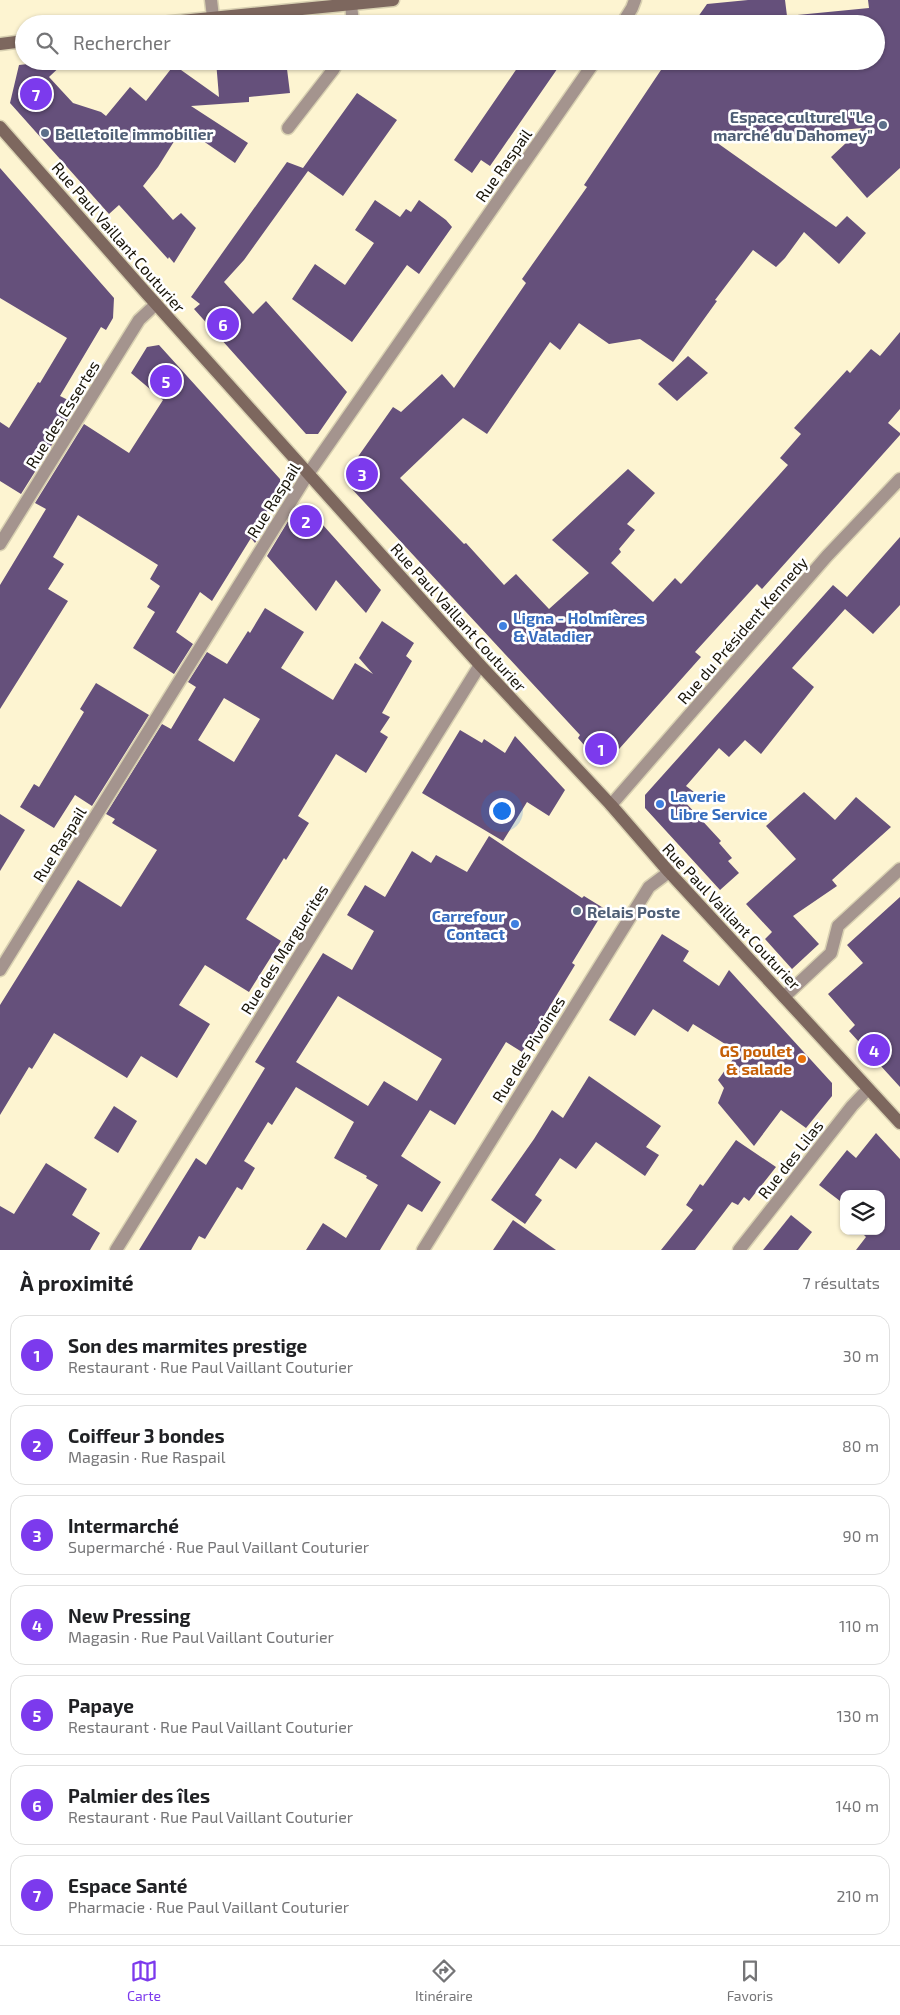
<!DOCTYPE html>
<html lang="fr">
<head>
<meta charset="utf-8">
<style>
  :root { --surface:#fff; --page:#f6f6f6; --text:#202124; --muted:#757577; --line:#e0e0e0; --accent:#7c3aed }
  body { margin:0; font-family:"Exo 2",sans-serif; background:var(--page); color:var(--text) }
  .controls { position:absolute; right:15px; bottom:15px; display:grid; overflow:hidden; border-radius:10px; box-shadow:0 1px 4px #0004 }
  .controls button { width:45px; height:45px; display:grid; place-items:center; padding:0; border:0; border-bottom:1px solid var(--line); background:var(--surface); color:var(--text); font:25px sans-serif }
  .you { position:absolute; left:501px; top:810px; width:18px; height:18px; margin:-12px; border:4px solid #fff; border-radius:50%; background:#1a73e8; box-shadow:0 0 0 8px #1a73e833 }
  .badge { display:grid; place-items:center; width:32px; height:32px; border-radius:50%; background:var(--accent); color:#fff; font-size:16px; font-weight:700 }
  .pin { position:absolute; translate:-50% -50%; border:2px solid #fff; box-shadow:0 1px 5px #0006 }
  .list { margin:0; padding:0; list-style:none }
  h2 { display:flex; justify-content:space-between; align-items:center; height:65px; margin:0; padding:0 20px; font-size:21px }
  h2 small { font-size:16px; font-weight:400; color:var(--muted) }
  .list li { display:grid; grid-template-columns:32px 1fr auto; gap:15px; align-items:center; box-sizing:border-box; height:80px; margin:0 10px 10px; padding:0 10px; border:1px solid var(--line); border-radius:15px }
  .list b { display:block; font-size:19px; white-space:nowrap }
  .list p { margin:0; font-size:16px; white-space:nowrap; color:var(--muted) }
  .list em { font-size:16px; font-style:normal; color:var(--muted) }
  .icon { flex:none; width:28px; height:28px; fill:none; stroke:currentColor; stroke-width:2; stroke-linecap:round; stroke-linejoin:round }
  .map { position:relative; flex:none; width:900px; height:1250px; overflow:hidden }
  .search { position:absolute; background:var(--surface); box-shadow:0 1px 4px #0004; left:15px; right:15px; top:15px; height:55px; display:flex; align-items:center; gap:12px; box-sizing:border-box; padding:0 18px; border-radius:28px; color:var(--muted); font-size:19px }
  .sheet { height:695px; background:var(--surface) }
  nav { display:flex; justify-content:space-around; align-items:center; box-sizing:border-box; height:70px; border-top:1px solid var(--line); background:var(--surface); font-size:14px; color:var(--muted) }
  nav a { display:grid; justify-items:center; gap:2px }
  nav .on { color:var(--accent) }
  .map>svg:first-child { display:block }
  .building { fill:#65507b; fill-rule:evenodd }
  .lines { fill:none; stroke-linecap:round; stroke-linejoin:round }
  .lane-casing { stroke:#d8d0b1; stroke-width:15 }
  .street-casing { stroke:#d8d0b1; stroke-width:15 }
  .secondary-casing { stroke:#d8d0b1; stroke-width:15 }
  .lane { stroke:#a4948e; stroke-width:12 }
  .street { stroke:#a4948e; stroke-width:12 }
  .secondary { stroke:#7d675e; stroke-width:12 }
  .service-dot { fill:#5c6f8a; stroke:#fff; stroke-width:2 }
  .shop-dot { fill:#3f7fe0; stroke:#fff; stroke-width:2 }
  .food-dot { fill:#e8710a; stroke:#fff; stroke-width:2 }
  .labels { text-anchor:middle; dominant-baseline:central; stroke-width:5; stroke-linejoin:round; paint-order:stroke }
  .service-label { font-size:16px; font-weight:bold; fill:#4e5e75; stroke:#fff; text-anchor:start }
  .street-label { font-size:16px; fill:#171307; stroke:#fff }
  .shop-label { font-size:16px; font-weight:bold; fill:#366cbe; stroke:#fff; text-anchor:start }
  .food-label { font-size:16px; font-weight:bold; fill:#c56008; stroke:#fff; text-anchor:end }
</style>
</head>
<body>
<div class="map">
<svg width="900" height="1250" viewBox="0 0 900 1250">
  <rect width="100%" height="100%" fill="#fdf4d1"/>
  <!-- building -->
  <g class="building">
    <path d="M 748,0 L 785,0 L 787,16 L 869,8 L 868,0 L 900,0 L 900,168 L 867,198 L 831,157 L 862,128 L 716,142 L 836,227 L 847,216 L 866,233 L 839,264 L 804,232 L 785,258 L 776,267 L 753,250 L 715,300 L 717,301 L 673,362 L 640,339 L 609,344 L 579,323 L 560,350 L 550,342 L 487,434 L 463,418 L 400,478 L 464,544 L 466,543 L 504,585 L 516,574 L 549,609 L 589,573 L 552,540 L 628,469 L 655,493 L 627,524 L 635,530 L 619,549 L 621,552 L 611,563 L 653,602 L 675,578 L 681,584 L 788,465 L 780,458 L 801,434 L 794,428 L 847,370 L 850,373 L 871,349 L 880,356 L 900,332 L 900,409 L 888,423 L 900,433 L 900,435 L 762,589 L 757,584 L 695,652 L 701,657 L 603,767 L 578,738 L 580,735 L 352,489 L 350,468 L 393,407 L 401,412 L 442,374 L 454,388 L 526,283 L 522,279 L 587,187 L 584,185 L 667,61 L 876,61 L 876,24 L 693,24 L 707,4 Z"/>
    <path d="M 55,61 L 66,61 L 49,77 L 73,103 L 101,112 L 106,116 L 130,87 L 146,101 L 174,65 L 219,97 L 216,61 L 286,61 L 290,93 L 249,97 L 249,102 L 191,106 L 248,143 L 235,163 L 183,127 L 158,167 L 143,186 L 173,220 L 181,213 L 196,228 L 174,263 L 169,257 L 168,259 L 119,205 L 109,214 L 10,103 L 19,65 Z"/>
    <path d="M 522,61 L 562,62 L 490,166 L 481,160 L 472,173 L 454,160 Z"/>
    <path d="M 357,93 L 397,120 L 343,196 L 308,171 L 244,260 L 224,282 L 253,314 L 266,301 L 347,392 L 318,434 L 306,434 L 194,309 L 200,304 L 191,297 L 287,162 L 303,168 Z"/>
    <path d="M 0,168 L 114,298 L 113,318 L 106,330 L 101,327 L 60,396 L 68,400 L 62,411 L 70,416 L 21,494 L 0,481 L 0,422 L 9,428 L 38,382 L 40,383 L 67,338 L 0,298 Z"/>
    <path d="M 375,200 L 400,217 L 406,209 L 411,212 L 419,200 L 446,220 L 452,227 L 419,274 L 407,265 L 352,342 L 292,299 L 315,264 L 345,285 L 374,243 L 355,230 Z"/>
    <path d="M 159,345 L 280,479 L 281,489 L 261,521 L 270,520 L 255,543 L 251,538 L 212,601 L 200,592 L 176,632 L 193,644 L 174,674 L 133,648 L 155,612 L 147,607 L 160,586 L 150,579 L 158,565 L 78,515 L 53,557 L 64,564 L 48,589 L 68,601 L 0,709 L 0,585 L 46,509 L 35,503 L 84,424 L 129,453 L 163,400 L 131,373 L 147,347 Z"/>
    <path d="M 688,356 L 708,373 L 677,401 L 658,384 Z"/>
    <path d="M 314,515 L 381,590 L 366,613 L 336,580 L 316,611 L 267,556 L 290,518 Z"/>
    <path d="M 900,537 L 900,605 L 873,634 L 845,609 L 792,668 L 814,687 L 761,754 L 745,740 L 729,757 L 719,748 L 686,786 L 694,792 L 685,802 L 721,841 L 719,843 L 732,858 L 728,861 L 739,873 L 720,890 L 645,808 L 645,795 L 833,585 L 847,597 Z"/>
    <path d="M 265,608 L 304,632 L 281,668 L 333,700 L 355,663 L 373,674 L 359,658 L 382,621 L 414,643 L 406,656 L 412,661 L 382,713 L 390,717 L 380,732 L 388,737 L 366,773 L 336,754 L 298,816 L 309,823 L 286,860 L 284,858 L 246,919 L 281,941 L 249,992 L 205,965 L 179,1005 L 210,1024 L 177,1078 L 141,1056 L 127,1078 L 54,1033 L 32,1069 L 29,1067 L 0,1115 L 0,1005 L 78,880 L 121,907 L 157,850 L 112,823 L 115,819 L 106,814 L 162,724 L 171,729 L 196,687 L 188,682 L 207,652 L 227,664 L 248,631 L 250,633 ZM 224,698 L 260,719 L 234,762 L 198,740 Z"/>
    <path d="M 96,683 L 149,715 L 92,806 L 75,795 L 54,828 L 20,807 L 34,784 L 39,787 L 84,712 L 80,709 Z"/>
    <path d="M 460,730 L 482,743 L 484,739 L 505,753 L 515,736 L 565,790 L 549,816 L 527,802 L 503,841 L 422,793 Z"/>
    <path d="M 804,792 L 835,820 L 856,797 L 891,827 L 832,880 L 837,886 L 793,916 L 819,944 L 792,969 L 765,939 L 772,932 L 746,904 L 796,859 L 766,826 Z"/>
    <path d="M 0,814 L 25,830 L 0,871 Z"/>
    <path d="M 489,836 L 582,898 L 584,896 L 605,909 L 572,963 L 575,965 L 522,1052 L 506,1042 L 455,1125 L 430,1110 L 401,1156 L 441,1182 L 422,1212 L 408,1204 L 380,1250 L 306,1250 L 323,1223 L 346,1238 L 378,1185 L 366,1178 L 367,1176 L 334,1158 L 354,1122 L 296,1087 L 272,1125 L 268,1122 L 244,1161 L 255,1168 L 242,1190 L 237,1187 L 205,1239 L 199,1236 L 191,1250 L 139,1250 L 196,1158 L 206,1165 L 265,1068 L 255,1062 L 323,953 L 352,970 L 374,931 L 347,915 L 365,885 L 385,897 L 412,851 L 431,863 L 436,855 L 467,872 ZM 338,996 L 442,1059 L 417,1101 L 384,1081 L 368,1106 L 296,1062 Z"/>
    <path d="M 900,897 L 900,1087 L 849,1031 L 855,1025 L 828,994 L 863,963 L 847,945 Z"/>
    <path d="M 662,934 L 689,951 L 683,961 L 719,986 L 729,970 L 832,1083 L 832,1096 L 806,1128 L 781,1110 L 754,1146 L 718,1103 L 724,1088 L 718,1080 L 738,1052 L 693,1024 L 688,1032 L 653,1009 L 635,1036 L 609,1020 Z"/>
    <path d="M 589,1076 L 661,1126 L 646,1147 L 659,1155 L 645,1176 L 596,1142 L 576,1169 L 560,1158 L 535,1195 L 542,1200 L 525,1224 L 491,1200 L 534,1139 L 552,1110 L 563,1118 Z"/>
    <path d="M 114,1106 L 137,1121 L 118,1153 L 94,1138 Z"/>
    <path d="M 876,1133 L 900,1159 L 900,1250 L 856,1250 L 866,1237 L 864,1235 L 866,1231 L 881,1231 L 881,1194 L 844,1194 L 844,1204 L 819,1185 L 847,1150 L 856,1158 Z"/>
    <path d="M 736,1140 L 776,1167 L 749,1201 L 744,1197 L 738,1205 L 732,1202 L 695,1250 L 661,1250 L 693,1210 L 686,1205 L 700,1184 L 703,1186 Z"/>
    <path d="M 46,1163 L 87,1189 L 72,1215 L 100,1233 L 90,1250 L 0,1250 L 0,1206 L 14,1214 Z"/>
    <path d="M 791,1215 L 812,1232 L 798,1250 L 763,1250 Z"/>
    <path d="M 513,1220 L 556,1250 L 493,1250 Z"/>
  </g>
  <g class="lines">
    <!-- lane casing -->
    <g class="lane-casing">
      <g id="lane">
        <path d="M 351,4 L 353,24"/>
        <path d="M 288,128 L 333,70 L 338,61"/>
        <path d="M 784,997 L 831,953 L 838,926 L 900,869"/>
      </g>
    </g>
    <!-- street casing -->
    <g class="street-casing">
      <g id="street">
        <path d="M 211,0 L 213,17"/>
        <path d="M 622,24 L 632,8 L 635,0"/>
        <path d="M 0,544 L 139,320 L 156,304"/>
        <path d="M 611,805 L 827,556 L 900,479"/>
        <path d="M 0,970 L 308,474 L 595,61"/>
        <path d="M 116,1250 L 480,665"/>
        <path d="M 423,1250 L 649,887 L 669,872"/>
        <path d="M 739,1250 L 852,1106 L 868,1089"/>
      </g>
    </g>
    <!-- secondary casing -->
    <g class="secondary-casing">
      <g id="secondary">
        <path d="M 151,24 L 393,0"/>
        <path d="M 0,44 L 24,41"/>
        <path d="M 0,127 L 147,294 L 480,665 L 611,805 L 669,872 L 900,1123"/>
      </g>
    </g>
    <!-- lane -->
    <use href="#lane" class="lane"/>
    <!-- street -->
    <use href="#street" class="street"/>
    <!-- secondary -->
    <use href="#secondary" class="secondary"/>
  </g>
  <!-- markers -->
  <g class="service-dot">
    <circle cx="883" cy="125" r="5"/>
    <circle cx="45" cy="133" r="5"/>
    <circle cx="577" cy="911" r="5"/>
  </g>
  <g class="shop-dot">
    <circle cx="503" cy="626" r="5"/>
    <circle cx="660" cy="804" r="5"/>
    <circle cx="515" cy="924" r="5"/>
  </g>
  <circle class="food-dot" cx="802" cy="1059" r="5"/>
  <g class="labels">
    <!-- service labels -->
    <g class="service-label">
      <text x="873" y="116" text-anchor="end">Espace culturel "Le<tspan x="873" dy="18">marché du Dahomey"</tspan></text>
      <text x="55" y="133">Belletoile immobilier</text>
      <text x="587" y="911">Relais Poste</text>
    </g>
    <!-- street labels -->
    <g class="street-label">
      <text transform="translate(503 165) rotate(-55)">Rue Raspail</text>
      <text transform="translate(119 237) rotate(49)">Rue Paul Vaillant Couturier</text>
      <text transform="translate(62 414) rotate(-58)">Rue des Essertes</text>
      <text transform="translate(273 500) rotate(-58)">Rue Raspail</text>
      <text transform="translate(459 617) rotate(48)">Rue Paul Vaillant Couturier</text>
      <text transform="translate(742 630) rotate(-49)">Rue du Président Kennedy</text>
      <text transform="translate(59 844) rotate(-58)">Rue Raspail</text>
      <text transform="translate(732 916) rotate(47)">Rue Paul Vaillant Couturier</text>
      <text transform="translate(284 949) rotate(-58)">Rue des Marguerites</text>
      <text transform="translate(528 1049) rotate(-58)">Rue des Pivoines</text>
      <text transform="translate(790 1159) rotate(-52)">Rue des Lilas</text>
    </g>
    <!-- shop labels -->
    <g class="shop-label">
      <text x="513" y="617">Ligna - Holmières<tspan x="513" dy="18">&amp; Valadier</tspan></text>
      <text x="670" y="795">Laverie<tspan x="670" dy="18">Libre Service</tspan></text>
      <text x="505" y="915" text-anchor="end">Carrefour<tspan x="505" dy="18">Contact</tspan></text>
    </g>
    <!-- food labels -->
    <g class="food-label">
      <text x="792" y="1050">GS poulet<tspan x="792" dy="18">&amp; salade</tspan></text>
    </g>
  </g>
</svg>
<div class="controls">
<button><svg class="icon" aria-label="layers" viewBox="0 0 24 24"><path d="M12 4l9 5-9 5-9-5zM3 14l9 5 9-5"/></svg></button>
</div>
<div class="you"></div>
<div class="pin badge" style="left:601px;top:749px">1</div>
<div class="pin badge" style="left:306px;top:521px">2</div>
<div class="pin badge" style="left:362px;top:474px">3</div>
<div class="pin badge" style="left:874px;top:1050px">4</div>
<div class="pin badge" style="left:166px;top:381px">5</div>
<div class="pin badge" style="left:223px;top:324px">6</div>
<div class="pin badge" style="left:36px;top:94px">7</div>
<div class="search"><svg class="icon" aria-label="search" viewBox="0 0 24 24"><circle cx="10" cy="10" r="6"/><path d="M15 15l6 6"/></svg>Rechercher</div>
</div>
<section class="sheet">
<h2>À proximité<small>7 résultats</small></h2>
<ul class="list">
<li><span class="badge">1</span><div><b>Son des marmites prestige</b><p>Restaurant · Rue Paul Vaillant Couturier</p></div><em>30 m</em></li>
<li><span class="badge">2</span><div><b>Coiffeur 3 bondes</b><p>Magasin · Rue Raspail</p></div><em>80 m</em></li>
<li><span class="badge">3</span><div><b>Intermarché</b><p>Supermarché · Rue Paul Vaillant Couturier</p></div><em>90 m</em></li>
<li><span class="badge">4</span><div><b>New Pressing</b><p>Magasin · Rue Paul Vaillant Couturier</p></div><em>110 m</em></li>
<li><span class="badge">5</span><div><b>Papaye</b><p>Restaurant · Rue Paul Vaillant Couturier</p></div><em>130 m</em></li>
<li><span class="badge">6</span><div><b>Palmier des îles</b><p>Restaurant · Rue Paul Vaillant Couturier</p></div><em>140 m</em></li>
<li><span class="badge">7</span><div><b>Espace Santé</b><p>Pharmacie · Rue Paul Vaillant Couturier</p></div><em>210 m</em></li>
</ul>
</section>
<nav>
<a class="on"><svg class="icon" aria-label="map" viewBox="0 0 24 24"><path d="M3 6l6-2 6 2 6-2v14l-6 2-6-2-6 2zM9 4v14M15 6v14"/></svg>Carte</a>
<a><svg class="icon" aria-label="directions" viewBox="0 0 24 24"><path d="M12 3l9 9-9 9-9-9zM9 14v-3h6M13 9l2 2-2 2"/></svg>Itinéraire</a>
<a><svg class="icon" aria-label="saved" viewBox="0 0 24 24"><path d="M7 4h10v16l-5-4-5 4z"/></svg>Favoris</a>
</nav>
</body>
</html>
